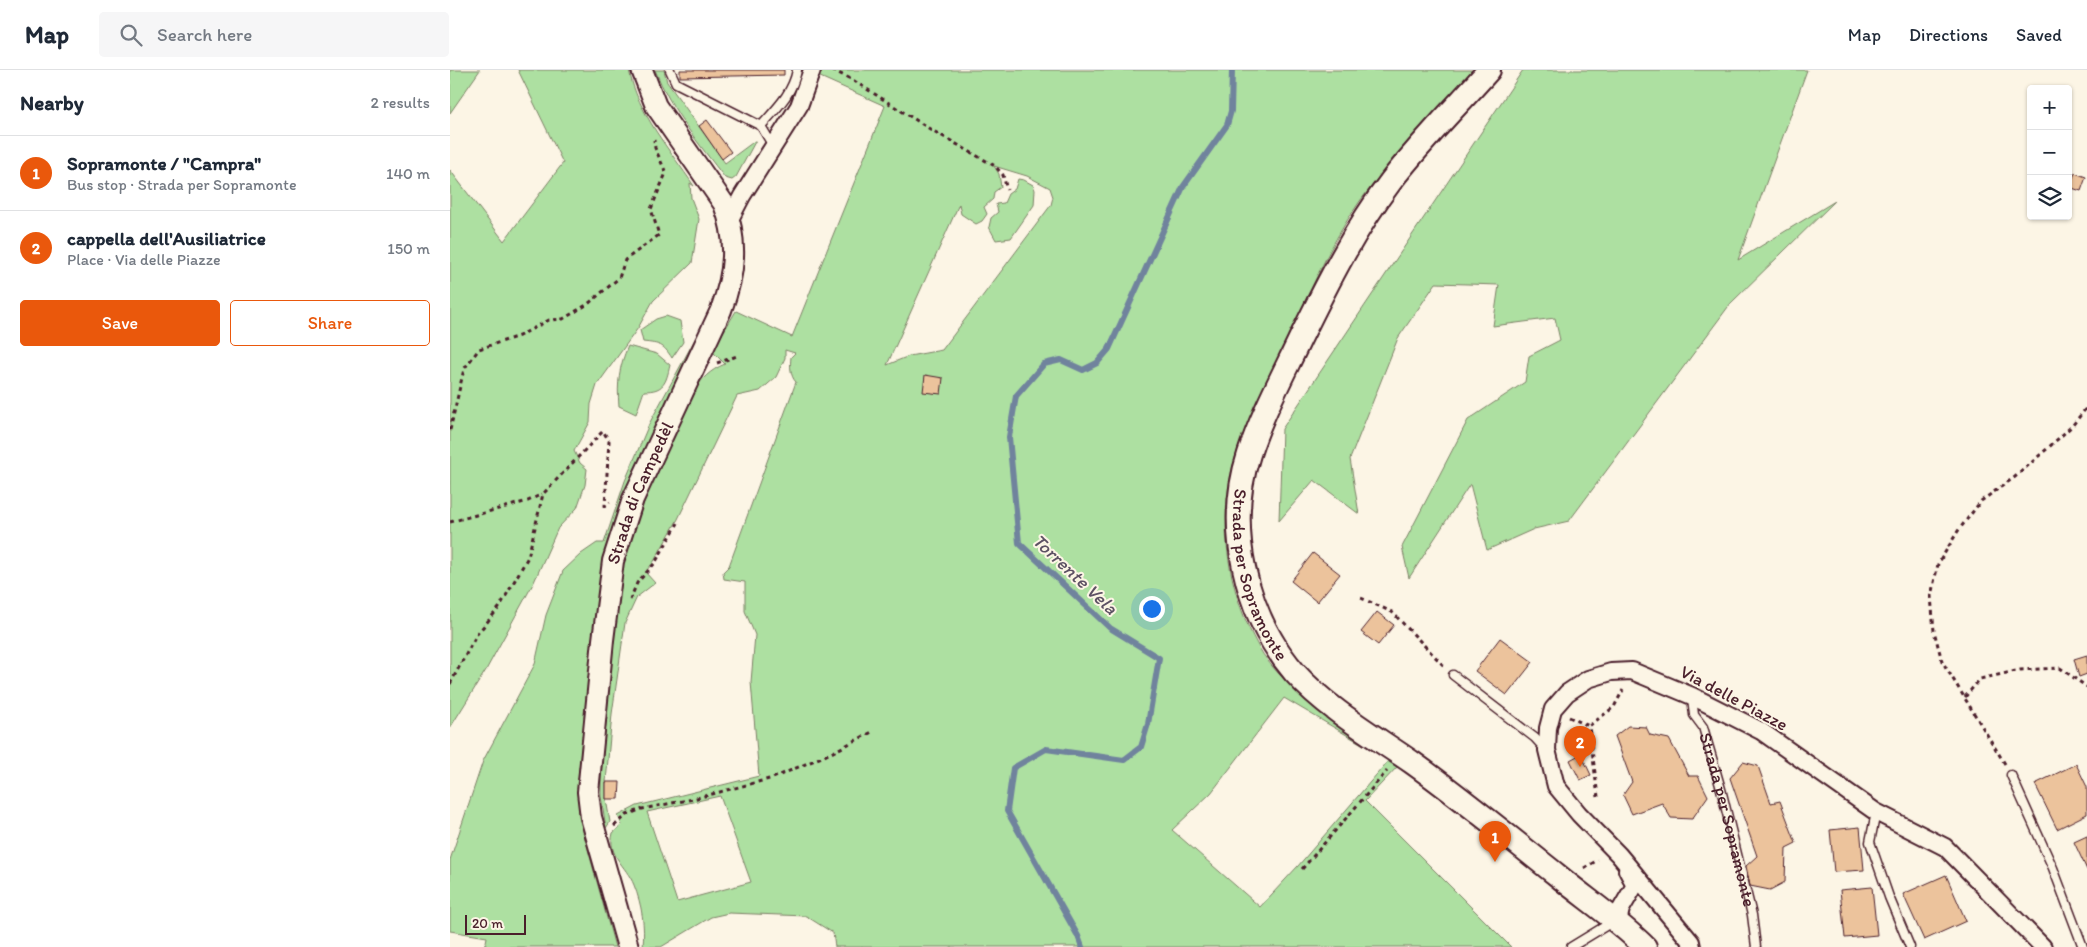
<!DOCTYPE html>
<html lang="en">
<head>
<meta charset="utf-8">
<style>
  :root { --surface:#fff; --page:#f6f6f7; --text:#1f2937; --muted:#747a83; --line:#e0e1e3; --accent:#ea580c }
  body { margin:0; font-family:Itim,sans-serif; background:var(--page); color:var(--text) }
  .controls { position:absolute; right:15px; top:15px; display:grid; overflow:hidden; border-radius:5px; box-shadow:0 1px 4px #0004 }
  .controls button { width:45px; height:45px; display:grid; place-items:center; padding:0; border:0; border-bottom:1px solid var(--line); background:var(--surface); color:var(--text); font:25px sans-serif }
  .scale { position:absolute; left:15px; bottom:12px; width:61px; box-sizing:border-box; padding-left:5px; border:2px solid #4a1f2b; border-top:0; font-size:14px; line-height:18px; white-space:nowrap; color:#4a1f2b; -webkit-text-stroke:4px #fcf5e5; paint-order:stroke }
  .you { position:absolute; left:701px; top:538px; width:18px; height:18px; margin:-12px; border:4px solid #fff; border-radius:50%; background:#1a73e8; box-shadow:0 0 0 8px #1a73e833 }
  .badge { display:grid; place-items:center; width:32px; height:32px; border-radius:50%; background:var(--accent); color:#fff; font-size:16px; font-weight:700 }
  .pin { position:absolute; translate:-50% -41px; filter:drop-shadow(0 1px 2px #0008) }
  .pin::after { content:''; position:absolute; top:26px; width:18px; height:15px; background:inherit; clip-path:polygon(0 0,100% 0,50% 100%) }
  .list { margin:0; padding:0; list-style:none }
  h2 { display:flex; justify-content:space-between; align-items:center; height:65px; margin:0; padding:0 20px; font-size:21px }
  h2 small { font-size:16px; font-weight:400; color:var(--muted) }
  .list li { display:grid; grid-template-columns:32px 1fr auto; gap:15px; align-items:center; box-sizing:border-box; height:75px; padding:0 20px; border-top:1px solid var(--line) }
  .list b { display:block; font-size:19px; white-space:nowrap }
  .list p { margin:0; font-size:16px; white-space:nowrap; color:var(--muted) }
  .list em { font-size:16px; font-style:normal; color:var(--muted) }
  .actions { display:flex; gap:10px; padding:15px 20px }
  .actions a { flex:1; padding:11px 0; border:1px solid var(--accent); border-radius:5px; text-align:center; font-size:18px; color:var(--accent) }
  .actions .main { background:var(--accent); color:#fff }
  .icon { flex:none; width:28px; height:28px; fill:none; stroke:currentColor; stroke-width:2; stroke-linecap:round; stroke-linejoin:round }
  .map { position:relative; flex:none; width:1637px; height:877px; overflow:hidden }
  header { display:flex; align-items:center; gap:30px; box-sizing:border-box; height:70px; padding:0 25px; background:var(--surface); border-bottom:1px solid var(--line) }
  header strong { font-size:24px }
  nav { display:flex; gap:28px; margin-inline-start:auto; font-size:18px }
  .search { width:350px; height:45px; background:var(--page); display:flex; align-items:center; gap:12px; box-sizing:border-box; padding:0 18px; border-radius:5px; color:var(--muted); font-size:19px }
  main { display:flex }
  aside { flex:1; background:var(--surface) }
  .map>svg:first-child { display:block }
  .green { fill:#ade0a1; stroke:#7c8066; fill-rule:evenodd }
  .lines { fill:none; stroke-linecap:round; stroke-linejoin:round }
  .stream { stroke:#70839d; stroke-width:6 }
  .building { fill:#ecc39c; stroke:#4a1f2b }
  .service-casing { stroke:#4a1f2b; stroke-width:11 }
  .minor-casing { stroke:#4a1f2b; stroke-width:20 }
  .tertiary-casing { stroke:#4a1f2b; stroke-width:24 }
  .secondary-casing { stroke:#4a1f2b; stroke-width:26 }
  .path { stroke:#4a1f2b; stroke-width:3; stroke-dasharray:4 4; stroke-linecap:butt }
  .service { stroke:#fcf5e5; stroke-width:8 }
  .minor { stroke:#fcf5e5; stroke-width:16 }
  .tertiary { stroke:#fcf5e5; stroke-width:20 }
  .secondary { stroke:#fcf5e5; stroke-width:22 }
  .labels { text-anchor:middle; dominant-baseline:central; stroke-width:4; stroke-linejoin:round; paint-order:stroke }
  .street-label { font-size:18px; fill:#4a1f2b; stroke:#fcf5e5 }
  .water-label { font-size:19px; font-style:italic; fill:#5d5164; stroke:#fcf5e5 }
</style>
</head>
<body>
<header>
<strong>Map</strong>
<div class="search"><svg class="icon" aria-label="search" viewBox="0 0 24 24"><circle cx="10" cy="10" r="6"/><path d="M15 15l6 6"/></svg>Search here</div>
<nav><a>Map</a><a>Directions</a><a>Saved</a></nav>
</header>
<main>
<aside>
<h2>Nearby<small>2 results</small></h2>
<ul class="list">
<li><span class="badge">1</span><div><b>Sopramonte / &quot;Campra&quot;</b><p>Bus stop · Strada per Sopramonte</p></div><em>140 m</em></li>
<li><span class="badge">2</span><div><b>cappella dell'Ausiliatrice</b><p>Place · Via delle Piazze</p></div><em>150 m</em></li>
</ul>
<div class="actions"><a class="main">Save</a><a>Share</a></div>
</aside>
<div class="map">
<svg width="1637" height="877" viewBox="0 0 1637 877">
  <rect width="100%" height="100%" fill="#fcf5e5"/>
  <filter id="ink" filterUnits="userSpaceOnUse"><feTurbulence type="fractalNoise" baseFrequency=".02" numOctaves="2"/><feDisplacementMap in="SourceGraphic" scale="10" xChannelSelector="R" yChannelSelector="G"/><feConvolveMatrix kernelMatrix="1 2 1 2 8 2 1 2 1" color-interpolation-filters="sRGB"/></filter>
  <g filter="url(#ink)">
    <!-- green -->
    <g class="green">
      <path d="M 0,0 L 30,0 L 0,43 Z"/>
      <path d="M 68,0 L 179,0 C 188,44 220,80 244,116 L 240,113 L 241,128 L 249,149 L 242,193 L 203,231 L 188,258 L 147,315 L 141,334 L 140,352 L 124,381 L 130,393 L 137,399 L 135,415 L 127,438 L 108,458 L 84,512 L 36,600 L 0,658 L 0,100 L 54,171 L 113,93 Z"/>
      <path d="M 205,0 L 214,0 L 217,12 L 275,93 L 306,70 L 286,107 L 282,110 L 275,108 C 249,74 221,40 205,0 Z"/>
      <path d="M 370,0 L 1022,0 C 984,43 945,85 910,131 C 876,179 854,236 829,288 C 810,326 786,372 779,413 C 770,469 781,527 808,576 C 834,623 905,664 949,695 L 915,731 L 1061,877 L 385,877 L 383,863 L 356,846 L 279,843 L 261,847 L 211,877 L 193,877 C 195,856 192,835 184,815 C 176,795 157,786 163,763 L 172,755 L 168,746 L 187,736 L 309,706 L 301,612 L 305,565 L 295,541 L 295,512 L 274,509 L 273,502 L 279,496 L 346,312 C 340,306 340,295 341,287 L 345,283 L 335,280 L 335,288 L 326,307 L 310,321 L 287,326 L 228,449 L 203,493 L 195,502 L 205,513 L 187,527 L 175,553 L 162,644 L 156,712 L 156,729 L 160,752 L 156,758 L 151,726 L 151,705 C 154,666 159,627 162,587 C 165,555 166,521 175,489 C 187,445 205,403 225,362 C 237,334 245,306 275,294 L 262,281 L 286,241 L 342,267 L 435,36 L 368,6 ZM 544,96 L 577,106 L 600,118 L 603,127 L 601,135 L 492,280 L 459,286 L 437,295 L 509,134 L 511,144 L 526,154 L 532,151 L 537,144 L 534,137 L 543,129 L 544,122 L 551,117 L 549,104 ZM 834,628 L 939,690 L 848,796 L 810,837 L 722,760 L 761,723 ZM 270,726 L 301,812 L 227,832 L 197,742 Z"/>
      <path d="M 1073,0 L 1357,0 L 1288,190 L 1385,131 L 1281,233 L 1119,451 L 1084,459 L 1037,480 L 1020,414 L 959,508 L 952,477 L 1018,350 L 1075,312 L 1079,286 L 1110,270 L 1105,248 L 1043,256 L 1049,215 L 986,213 L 948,268 L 900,389 L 909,444 L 864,410 L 829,451 L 832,359 Z"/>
      <path d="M 568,109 L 574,110 L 583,115 L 585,120 L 584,135 L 561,168 L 546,170 L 539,157 L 541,148 L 548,142 L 546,134 L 554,133 L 558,124 L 565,119 Z"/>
      <path d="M 216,246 L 230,251 L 233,272 L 222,288 C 213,274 210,274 193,272 L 190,260 L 206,249 Z"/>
      <path d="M 251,258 L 169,438 L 158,475 L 145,548 L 128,708 L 129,747 L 165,877 L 35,877 L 37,867 L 0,861 L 0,790 L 33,691 L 85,594 L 96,545 L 113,501 L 131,484 L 147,473 L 154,473 L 175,411 L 199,354 Z"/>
      <path d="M 178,276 L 207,284 L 220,295 C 216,313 214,321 194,321 L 186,344 L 169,336 C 167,313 169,297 178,276 Z"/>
    </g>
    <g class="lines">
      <!-- stream -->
      <path class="stream" d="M 632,877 L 628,866 L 557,741 L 563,698 L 596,679 L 674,690 L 691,677 L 698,654 L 709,588 L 660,558 L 569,473 L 559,367 L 566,326 L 594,294 L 611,290 L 633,300 L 647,293 L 659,279 L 733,117 L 777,55 L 781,41 L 782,0"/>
    </g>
    <!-- building -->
    <g class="building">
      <path d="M 230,0 L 334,0 L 334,5 L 230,7 Z"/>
      <path d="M 257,50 L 281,82 L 272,89 L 249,56 Z"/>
      <path d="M 1625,103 L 1636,107 L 1631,121 L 1619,117 Z"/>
      <path d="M 475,305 L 493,308 L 491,324 L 473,322 Z"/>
      <path d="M 863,483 L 890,504 L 867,532 L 841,511 Z"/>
      <path d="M 927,542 L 944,555 L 928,575 L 911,562 Z"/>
      <path d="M 1050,568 L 1083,592 L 1057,625 L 1025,601 Z"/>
      <path d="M 1637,585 L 1637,604 L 1629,607 L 1624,589 Z"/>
      <path d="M 1178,656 L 1196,657 L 1200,665 L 1219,669 L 1239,706 L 1248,706 L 1258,726 L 1242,749 L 1221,748 L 1212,733 L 1182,744 L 1173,725 L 1182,712 L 1165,666 Z"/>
      <path d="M 1131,684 L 1141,705 L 1130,710 L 1120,690 Z"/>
      <path d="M 1293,692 L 1308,696 L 1321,733 L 1330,731 L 1346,773 L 1336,778 L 1335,812 L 1320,820 L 1300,816 L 1296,796 L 1307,786 L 1280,708 Z"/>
      <path d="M 1626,694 L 1637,717 L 1637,744 L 1607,759 L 1585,714 Z"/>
      <path d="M 156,712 L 170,712 L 169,729 L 156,729 Z"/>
      <path d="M 1410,757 L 1414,800 L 1384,802 L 1380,760 Z"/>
      <path d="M 1637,766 L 1637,800 L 1624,772 Z"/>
      <path d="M 1496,805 L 1516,851 L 1474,870 L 1453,824 Z"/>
      <path d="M 1422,817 L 1427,865 L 1395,868 L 1390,820 Z"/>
    </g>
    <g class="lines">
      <!-- service casing -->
      <g class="service-casing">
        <g id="service">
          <path d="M 220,0 L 226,13 L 311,56 L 323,76"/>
          <path d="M 311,56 C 326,39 343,23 347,0"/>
          <path d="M 1003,605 L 1085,668 L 1095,679"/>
          <path id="s1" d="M 1242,627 L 1244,645 L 1253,657 L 1271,719 L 1302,845 L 1306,877"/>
          <path d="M 1561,705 L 1603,798 L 1633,877"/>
          <path d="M 1426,742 L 1420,772 L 1439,827 L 1460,877"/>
          <path d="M 1121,877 L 1162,852"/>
        </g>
      </g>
      <!-- minor casing -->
      <g class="minor-casing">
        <g id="minor">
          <path d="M 279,151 L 292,126 L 349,36 L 362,0"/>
          <path d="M 1168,852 L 1171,839 L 1185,815 L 1177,800"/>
          <path d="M 1242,877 L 1241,872 L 1169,785 L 1129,744 L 1106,716 L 1097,680 L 1098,658 L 1103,639 L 1117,623 L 1138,609 L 1161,602 L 1182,601 L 1242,626 L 1311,661 L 1426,742 L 1495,777 L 1593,877"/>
        </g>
      </g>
      <!-- tertiary casing -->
      <g class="tertiary-casing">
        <g id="tertiary">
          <path id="s2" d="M 178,877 L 141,747 L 138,722 L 153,570 L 163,491 L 183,429 L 271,240 C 285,203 288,171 274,134 L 206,36 L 192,0"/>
        </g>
      </g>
      <!-- secondary casing -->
      <g class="secondary-casing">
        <g id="secondary">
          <path id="s3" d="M 1039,0 C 1006,37 971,72 941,111 C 904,160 877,214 850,269 C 833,305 811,346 799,384 C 775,457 795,545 845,603 C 876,638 924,666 963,693 C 1012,728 1059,767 1107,805 C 1136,829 1168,850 1195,877"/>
        </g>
      </g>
      <!-- path -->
      <g class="path">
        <path d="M 382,0 L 401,9 L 480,59 L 545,96 L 553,105 L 557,120"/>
        <path d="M 267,293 L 287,286"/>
        <path d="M 0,360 L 14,299 L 29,279 L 69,266 L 99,250 L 113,249 L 138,234 L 169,208 L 175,190 L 209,165 L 201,139 L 216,103 L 205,78 L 204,70"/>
        <path d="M 0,452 L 78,431 L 92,424"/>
        <path d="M 911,528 L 942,542 L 994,596"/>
        <path d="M 180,530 L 187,513 L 205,493 L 228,453"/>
        <path d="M 0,614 L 27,564 L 49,538 L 78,487 L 93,424 L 153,361 L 159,371 L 155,436 L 160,432"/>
        <path d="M 1515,627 L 1530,609 L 1570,600 L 1610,598 L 1637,617"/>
        <path d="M 1119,647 L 1139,656"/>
        <path d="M 1555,694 L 1492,591 L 1484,561 L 1481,526 L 1488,494 L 1508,461 L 1531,431 L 1565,407 L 1598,378 L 1622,356 L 1637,337"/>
        <path d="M 1148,727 L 1139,656 L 1164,637 L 1173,620"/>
        <path d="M 164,756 L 177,745 L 192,739 L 243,729 L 323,708 L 381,683 L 422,662"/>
        <path d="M 1134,798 L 1148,790"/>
        <path d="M 852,799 L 937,701"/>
      </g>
      <!-- service -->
      <use href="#service" class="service"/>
      <!-- minor -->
      <use href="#minor" class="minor"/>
      <!-- tertiary -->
      <use href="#tertiary" class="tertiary"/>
      <!-- secondary -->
      <use href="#secondary" class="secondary"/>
    </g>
  </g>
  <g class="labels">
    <!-- street labels -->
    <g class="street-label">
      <text stroke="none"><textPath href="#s2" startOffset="466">Strada di Campedèl</textPath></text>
      <text stroke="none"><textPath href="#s3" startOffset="582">Strada per Sopramonte</textPath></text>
      <text transform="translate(1284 628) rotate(28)">Via delle Piazze</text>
      <text stroke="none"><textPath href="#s1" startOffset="129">Strada per Sopramonte</textPath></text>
    </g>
    <!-- water labels -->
    <g class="water-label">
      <text transform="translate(625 504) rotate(43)">Torrente Vela</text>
    </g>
  </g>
</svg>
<div class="controls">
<button>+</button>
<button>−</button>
<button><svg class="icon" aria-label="layers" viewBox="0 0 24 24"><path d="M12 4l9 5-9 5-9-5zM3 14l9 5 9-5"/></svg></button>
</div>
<div class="scale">20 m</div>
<div class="you"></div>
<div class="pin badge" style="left:1045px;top:792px">1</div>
<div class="pin badge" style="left:1130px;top:697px">2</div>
</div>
</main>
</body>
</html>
